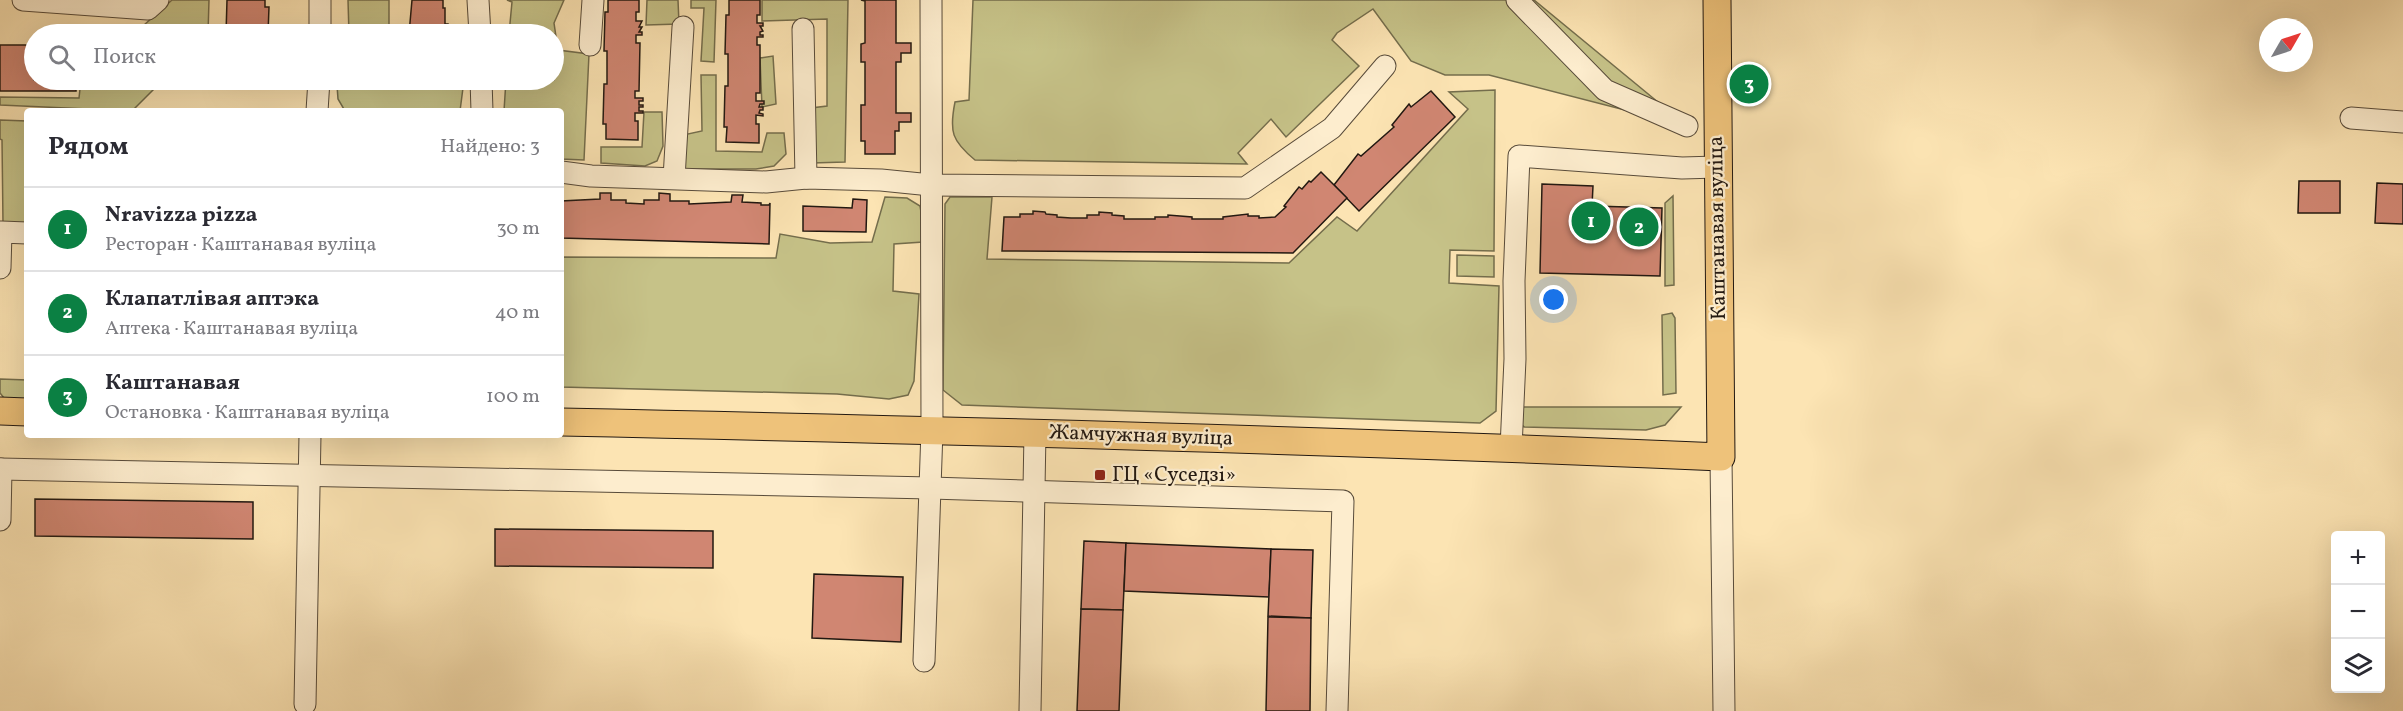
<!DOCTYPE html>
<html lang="ru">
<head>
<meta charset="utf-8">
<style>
  :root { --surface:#fff; --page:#f2f2f3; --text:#2b2b33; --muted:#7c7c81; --line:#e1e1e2; --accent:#0b8043 }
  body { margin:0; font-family:Vollkorn,serif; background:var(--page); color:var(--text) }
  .controls { position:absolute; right:18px; bottom:18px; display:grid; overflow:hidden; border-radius:6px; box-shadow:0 6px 24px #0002 }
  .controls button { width:54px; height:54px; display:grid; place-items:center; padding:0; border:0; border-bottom:2px solid var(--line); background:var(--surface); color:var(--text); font:30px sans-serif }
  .compass { position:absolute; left:2259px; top:18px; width:54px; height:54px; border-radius:50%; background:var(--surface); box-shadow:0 6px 24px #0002; rotate:51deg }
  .you { position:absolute; left:1554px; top:300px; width:21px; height:21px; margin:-15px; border:4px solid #fff; border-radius:50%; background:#1a73e8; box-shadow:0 0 0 9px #1a73e833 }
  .badge { display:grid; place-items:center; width:39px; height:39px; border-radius:50%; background:var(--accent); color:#fff; font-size:20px; font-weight:700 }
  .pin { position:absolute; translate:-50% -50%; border:3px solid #fff; box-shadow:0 2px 6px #0006 }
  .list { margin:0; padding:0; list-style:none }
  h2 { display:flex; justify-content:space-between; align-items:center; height:78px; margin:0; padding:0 24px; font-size:26px }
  h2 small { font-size:20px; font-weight:400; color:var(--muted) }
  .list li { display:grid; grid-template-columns:39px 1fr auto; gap:18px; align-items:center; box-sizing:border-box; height:84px; padding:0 24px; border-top:2px solid var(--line) }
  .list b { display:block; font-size:22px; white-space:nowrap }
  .list p { margin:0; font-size:20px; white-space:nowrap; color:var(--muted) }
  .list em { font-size:20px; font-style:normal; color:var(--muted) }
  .icon { flex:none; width:33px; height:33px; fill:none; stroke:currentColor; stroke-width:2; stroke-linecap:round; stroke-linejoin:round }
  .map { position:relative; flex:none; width:2403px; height:711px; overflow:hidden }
  .search { position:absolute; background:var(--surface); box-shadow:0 6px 24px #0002; left:24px; top:24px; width:540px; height:66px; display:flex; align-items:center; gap:15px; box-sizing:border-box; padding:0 21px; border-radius:33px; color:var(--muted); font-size:22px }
  .panel { position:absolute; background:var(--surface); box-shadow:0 6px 24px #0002; left:24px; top:108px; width:540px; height:330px; border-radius:6px }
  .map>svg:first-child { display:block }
  .green { fill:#c6c288; stroke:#746d4c; stroke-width:1.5 }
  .building { fill:#d08672; stroke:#221811; stroke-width:1.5 }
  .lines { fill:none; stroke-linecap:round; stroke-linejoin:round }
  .minor-casing { stroke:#584b3a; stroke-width:23 }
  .major-casing { stroke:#221811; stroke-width:29 }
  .minor { stroke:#fdedce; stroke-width:21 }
  .major { stroke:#eec27a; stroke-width:27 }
  .poi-dot { fill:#8f2418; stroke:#fdedce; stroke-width:2 }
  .labels { text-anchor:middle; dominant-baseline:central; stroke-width:4.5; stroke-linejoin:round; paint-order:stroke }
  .street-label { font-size:21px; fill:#221811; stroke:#fdedce }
  .poi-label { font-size:21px; fill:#221811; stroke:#fdedce; text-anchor:start }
</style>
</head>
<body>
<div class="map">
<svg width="2403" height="711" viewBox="0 0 2403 711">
  <rect width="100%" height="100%" fill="#fce4b3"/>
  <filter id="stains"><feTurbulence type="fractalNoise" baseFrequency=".00333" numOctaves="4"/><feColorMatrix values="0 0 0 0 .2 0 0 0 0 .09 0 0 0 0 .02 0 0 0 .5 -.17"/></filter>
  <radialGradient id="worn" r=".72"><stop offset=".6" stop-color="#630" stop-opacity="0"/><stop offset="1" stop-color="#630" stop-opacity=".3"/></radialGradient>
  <!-- green -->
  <g class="green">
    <path d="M 172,0 L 209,0 L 208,34 L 134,34 Z"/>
    <path d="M 348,0 L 389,0 L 389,34 L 349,34 Z"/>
    <path d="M 507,0 L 564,0 L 554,23 L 558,50 L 589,54 L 584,160 L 561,159 L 561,111 L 504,111 L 506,80 L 554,80 L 554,34 L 509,34 L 512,2 Z"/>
    <path d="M 647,0 L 678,0 L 679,24 L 646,25 Z"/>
    <path d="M 691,0 L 716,0 L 714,62 L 701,61 L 704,8 L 691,8 Z"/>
    <path d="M 762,0 L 848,0 L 845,162 L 812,163 L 811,108 L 827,106 L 827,19 L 762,21 Z"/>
    <path d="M 973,0 L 1534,0 L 1687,126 L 1489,75 L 1445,75 L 1411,61 L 1373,9 L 1337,33 L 1332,40 L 1359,66 L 1286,137 L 1271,119 L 1238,153 L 1247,164 L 975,160 C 952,141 949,132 955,102 L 969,100 Z"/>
    <path d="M 773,56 L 776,104 L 762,107 L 760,58 Z"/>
    <path d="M 701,75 L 716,75 L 716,151 L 762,152 L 767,133 L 784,133 L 786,154 L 774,166 L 756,169 L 684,169 L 683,135 L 702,131 Z"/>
    <path d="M 81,80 L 207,80 L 207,82 L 161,82 L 132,111 L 0,105 L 0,97 L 79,98 Z"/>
    <path d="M 349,80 L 464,80 L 460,111 L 345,111 L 338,99 L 337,85 L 348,83 Z"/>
    <path d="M 1495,90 L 1494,251 L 1450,250 L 1449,283 L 1499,286 L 1496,411 L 1480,423 L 962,405 L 943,390 L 945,204 L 950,197 L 992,197 L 987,259 L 1289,263 L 1337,217 L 1357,231 L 1468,109 L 1449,92 Z"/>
    <path d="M 644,112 L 662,112 L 663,146 L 657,161 L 645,166 L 601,163 L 601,147 L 642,147 Z"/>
    <path d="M 0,120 L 27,121 L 27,223 L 3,223 L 2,140 L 0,139 Z"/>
    <path d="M 1673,196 L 1674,285 L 1665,286 L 1665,203 Z"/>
    <path d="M 885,197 L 907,198 L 920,206 L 924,230 L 923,242 L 894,244 L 893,291 L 919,294 L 914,381 L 908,395 L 889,399 L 837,394 L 561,387 L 561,257 L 776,258 L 780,234 L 830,243 L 872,242 Z"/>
    <path d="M 1457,255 L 1494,256 L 1494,277 L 1457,276 Z"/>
    <path d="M 1672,313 L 1675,318 L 1676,393 L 1663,395 L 1662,315 Z"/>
    <path d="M 0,379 L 27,380 L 27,403 L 4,398 L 0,393 Z"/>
    <path d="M 1512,407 L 1681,407 L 1665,425 L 1646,430 L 1524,427 L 1517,419 Z"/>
  </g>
  <!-- building -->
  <g class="building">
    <path d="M 227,0 L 265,0 L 265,7 L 269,7 L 268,34 L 226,34 Z"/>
    <path d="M 412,0 L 443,0 L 443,8 L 445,8 L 445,24 L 448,24 L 448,34 L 409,34 Z"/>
    <path d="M 608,0 L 639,0 L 639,12 L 636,12 L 636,21 L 642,21 L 639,27 L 642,27 L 639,32 L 642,32 L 642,35 L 636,35 L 636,43 L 640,43 L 639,91 L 635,91 L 635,98 L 643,98 L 643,101 L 639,101 L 639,105 L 643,105 L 643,107 L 639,107 L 639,111 L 643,111 L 643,113 L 635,113 L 635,121 L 638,121 L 638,140 L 606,139 L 606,124 L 603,124 L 604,84 L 607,84 L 607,51 L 604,51 L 605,12 L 608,12 Z"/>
    <path d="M 729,0 L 760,0 L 760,15 L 757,15 L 757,23 L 763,23 L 763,26 L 760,26 L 763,31 L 760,32 L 760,35 L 763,35 L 763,37 L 757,37 L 757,45 L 760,45 L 760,93 L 756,93 L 756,101 L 764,101 L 764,104 L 760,104 L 759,107 L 763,107 L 763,110 L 760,110 L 759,113 L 763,114 L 763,116 L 756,115 L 756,124 L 759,124 L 759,143 L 726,142 L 727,127 L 724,127 L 725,86 L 728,86 L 728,54 L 725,54 L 726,15 L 729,15 Z"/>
    <path d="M 861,0 L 896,0 L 896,43 L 911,43 L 911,53 L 901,53 L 901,62 L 896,62 L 896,113 L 911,113 L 911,122 L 899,122 L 899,131 L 895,131 L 895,154 L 865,154 L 865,141 L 861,141 L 861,105 L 865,105 L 865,62 L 861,62 L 861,44 L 865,43 L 865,1 Z"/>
    <path d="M 0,45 L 34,45 L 34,80 L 76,80 L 76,91 L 0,91 Z"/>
    <path d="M 1431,91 L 1455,117 L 1359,211 L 1334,185 L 1358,154 L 1361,156 L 1394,127 L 1392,125 L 1409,104 L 1411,107 Z"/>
    <path d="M 1321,172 L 1347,198 L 1293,253 L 1002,251 L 1004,217 L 1020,217 L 1020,214 L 1033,214 L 1033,211 L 1045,212 L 1046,214 L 1057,215 L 1057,217 L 1071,218 L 1087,218 L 1087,215 L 1099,215 L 1099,212 L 1112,213 L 1112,215 L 1124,216 L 1124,219 L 1155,219 L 1155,217 L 1168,217 L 1168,215 L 1192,217 L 1192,219 L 1223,219 L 1223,217 L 1248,214 L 1248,216 L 1259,216 L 1259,218 L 1275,217 L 1286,207 L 1284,206 L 1299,187 L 1302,189 L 1309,181 L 1311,182 Z"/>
    <path d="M 2299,181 L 2340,181 L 2340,213 L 2298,213 Z"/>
    <path d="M 2377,183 L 2403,184 L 2403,224 L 2375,223 Z"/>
    <path d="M 1542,184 L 1593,186 L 1592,206 L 1662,208 L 1660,276 L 1540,273 Z"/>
    <path d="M 600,193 L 611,193 L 611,200 L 626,200 L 626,203 L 644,204 L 644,200 L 659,200 L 659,193 L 670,194 L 670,201 L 689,201 L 689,204 L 731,202 L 732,195 L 743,195 L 742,202 L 761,203 L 761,205 L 769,205 L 770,203 L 769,244 L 561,238 L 561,201 L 600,199 Z"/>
    <path d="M 853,199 L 867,200 L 866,232 L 803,231 L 803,206 L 852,208 Z"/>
    <path d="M 35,499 L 253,502 L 253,539 L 35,536 Z"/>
    <path d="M 495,529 L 713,531 L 713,568 L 495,566 Z"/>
    <path d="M 1084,541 L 1126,543 L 1123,610 L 1081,609 Z"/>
    <path d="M 1126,543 L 1271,549 L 1269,597 L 1124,591 Z"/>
    <path d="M 1271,549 L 1313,550 L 1311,618 L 1268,616 Z"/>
    <path d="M 814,574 L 903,577 L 901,642 L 812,638 Z"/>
    <path d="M 1081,609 L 1123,610 L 1119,711 L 1077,711 Z"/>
    <path d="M 1268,617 L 1311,618 L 1310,711 L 1266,711 Z"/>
  </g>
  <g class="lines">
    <!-- minor casing -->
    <g class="minor-casing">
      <g id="minor">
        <path d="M 23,0 L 148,9 L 158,0"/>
        <path d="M 478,0 L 480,34"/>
        <path d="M 1517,0 L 1605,90 L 1687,126"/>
        <path d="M 803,29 L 806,178"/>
        <path d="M 320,34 L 320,0"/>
        <path d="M 590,45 L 593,0"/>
        <path d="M 481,80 L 482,111"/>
        <path d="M 317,111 L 319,80"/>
        <path d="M 2351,118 L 2403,122"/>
        <path d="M 561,172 L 591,176 L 766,182 L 806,178 L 881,180 L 931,185 L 1245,188 L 1332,128 L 1385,66"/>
        <path d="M 674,178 L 683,27"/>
        <path d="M 0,268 L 1,232 L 27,233"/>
        <path d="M 1511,448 L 1515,359 L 1514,281 L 1519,156 L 1682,168 L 1717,167"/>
        <path d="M 1721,457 L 1724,711"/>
        <path d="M 0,469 L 931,488 L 1343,501 L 1337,711"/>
        <path d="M 0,520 L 1,469"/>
        <path d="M 924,661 L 932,430 L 931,0"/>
        <path d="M 305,704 L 310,435"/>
        <path d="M 1030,711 L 1035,433"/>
      </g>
    </g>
    <!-- major casing -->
    <g class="major-casing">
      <g id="major">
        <path d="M 0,411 L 27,412"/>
        <path d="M 561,422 C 948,430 1334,440 1721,457 L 1717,0"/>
      </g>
    </g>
    <!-- minor -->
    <use href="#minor" class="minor"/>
    <!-- major -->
    <use href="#major" class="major"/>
  </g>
  <!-- markers -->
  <rect class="poi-dot" x="1094" y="469" width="12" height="12" rx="3"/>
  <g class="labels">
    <!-- street labels -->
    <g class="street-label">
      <text transform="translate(1718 228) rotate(-91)">Каштанавая вуліца</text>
      <text transform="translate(1141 436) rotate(2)">Жамчужная вуліца</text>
    </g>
    <!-- poi labels -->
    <g class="poi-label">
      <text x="1112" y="475">ГЦ «Суседзі»</text>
    </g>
  </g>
  <rect width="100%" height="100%" filter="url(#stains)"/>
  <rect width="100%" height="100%" fill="url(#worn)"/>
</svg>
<div class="controls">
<button>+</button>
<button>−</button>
<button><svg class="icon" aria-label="layers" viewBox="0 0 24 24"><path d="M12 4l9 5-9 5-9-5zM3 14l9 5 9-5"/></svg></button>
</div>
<svg class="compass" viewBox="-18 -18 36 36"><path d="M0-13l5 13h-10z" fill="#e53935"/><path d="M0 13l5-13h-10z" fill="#7c7c81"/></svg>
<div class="you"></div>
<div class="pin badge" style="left:1591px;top:221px">1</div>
<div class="pin badge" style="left:1639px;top:227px">2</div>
<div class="pin badge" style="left:1749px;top:84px">3</div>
<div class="search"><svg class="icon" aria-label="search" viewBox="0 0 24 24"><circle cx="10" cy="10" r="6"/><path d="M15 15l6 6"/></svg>Поиск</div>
<section class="panel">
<h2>Рядом<small>Найдено: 3</small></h2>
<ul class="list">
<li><span class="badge">1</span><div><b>Nravizza pizza</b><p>Ресторан · Каштанавая вуліца</p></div><em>30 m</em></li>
<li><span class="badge">2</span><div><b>Клапатлівая аптэка</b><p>Аптека · Каштанавая вуліца</p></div><em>40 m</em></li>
<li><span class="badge">3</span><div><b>Каштанавая</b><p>Остановка · Каштанавая вуліца</p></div><em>100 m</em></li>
</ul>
</section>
</div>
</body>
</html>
